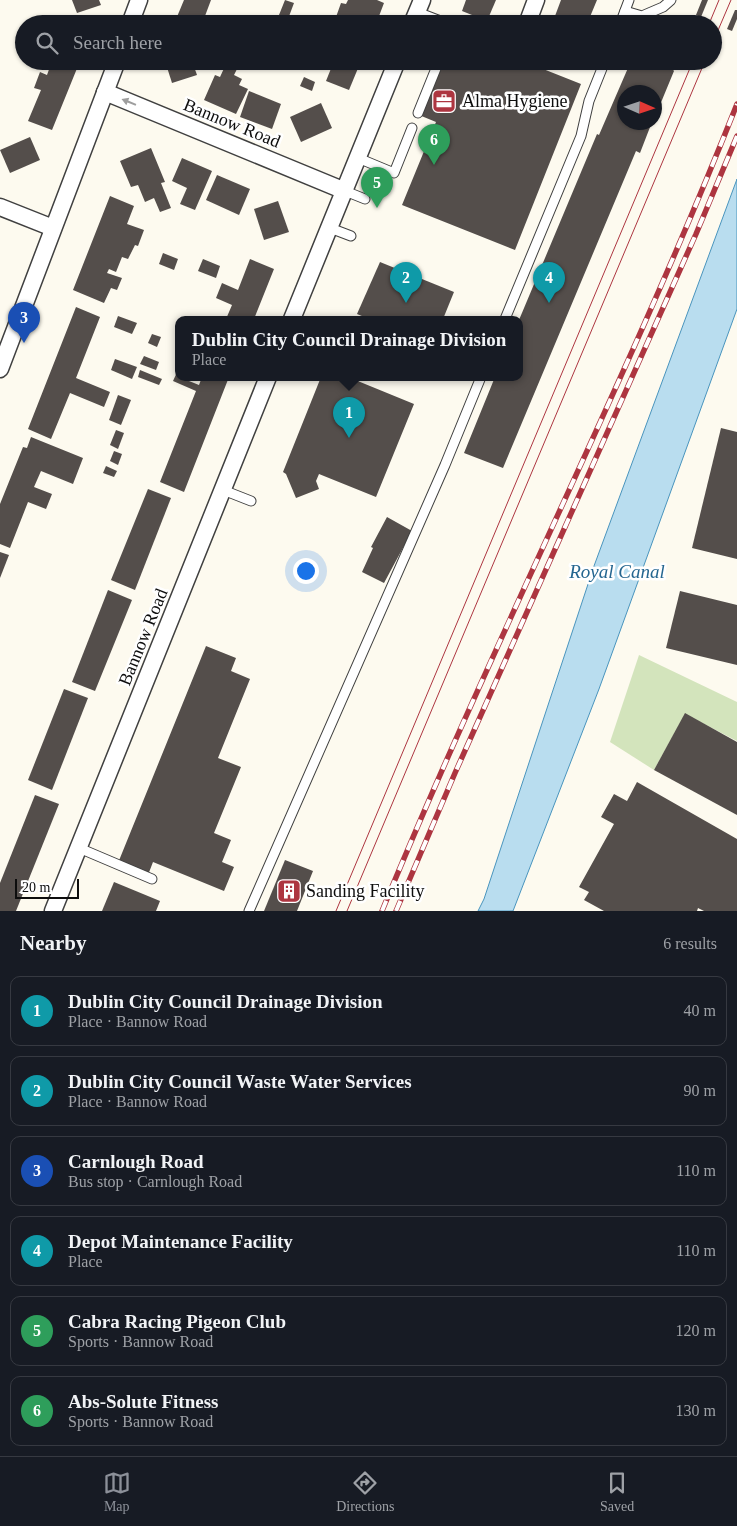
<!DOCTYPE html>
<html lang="en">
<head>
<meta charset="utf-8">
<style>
  :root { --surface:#171b24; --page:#20242c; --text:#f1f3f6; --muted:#9ea1a6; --line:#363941; --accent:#8c9099 }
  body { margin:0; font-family:Georgia,serif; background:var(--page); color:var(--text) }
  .compass { position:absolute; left:617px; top:85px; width:45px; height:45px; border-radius:50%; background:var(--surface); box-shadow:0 1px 4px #0004; rotate:93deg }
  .scale { position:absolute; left:15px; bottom:12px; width:64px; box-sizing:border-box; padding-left:5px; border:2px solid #0d0d0d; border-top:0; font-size:14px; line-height:18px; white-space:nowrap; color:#0d0d0d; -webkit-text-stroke:4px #fff; paint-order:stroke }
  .you { position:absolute; left:305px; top:570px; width:18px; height:18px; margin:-12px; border:4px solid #fff; border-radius:50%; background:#1a73e8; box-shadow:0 0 0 8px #1a73e833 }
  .badge { display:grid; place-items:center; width:32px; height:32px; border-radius:50%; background:var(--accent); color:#fff; font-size:16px; font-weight:700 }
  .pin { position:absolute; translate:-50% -41px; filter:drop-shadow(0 1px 2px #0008) }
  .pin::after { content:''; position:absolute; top:26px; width:18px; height:15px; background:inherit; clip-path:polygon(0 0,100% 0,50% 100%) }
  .popup { position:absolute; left:175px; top:316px; width:348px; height:65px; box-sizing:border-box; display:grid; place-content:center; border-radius:10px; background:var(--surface); filter:drop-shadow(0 1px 4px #0005); font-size:16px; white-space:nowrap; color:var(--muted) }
  .popup b { font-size:19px; color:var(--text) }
  .popup::after { content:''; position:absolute; left:50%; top:100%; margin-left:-10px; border:10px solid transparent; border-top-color:var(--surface) }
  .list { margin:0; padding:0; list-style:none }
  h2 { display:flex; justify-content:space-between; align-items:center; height:65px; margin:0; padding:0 20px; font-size:21px }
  h2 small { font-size:16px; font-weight:400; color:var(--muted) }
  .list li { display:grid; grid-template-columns:32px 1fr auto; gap:15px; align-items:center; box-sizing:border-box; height:70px; margin:0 10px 10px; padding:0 10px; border:1px solid var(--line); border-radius:10px }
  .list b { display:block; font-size:19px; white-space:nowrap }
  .list p { margin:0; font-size:16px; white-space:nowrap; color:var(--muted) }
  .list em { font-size:16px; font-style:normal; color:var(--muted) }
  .icon { flex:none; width:28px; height:28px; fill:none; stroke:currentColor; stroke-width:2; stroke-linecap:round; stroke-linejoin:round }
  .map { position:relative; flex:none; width:737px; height:911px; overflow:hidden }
  .search { position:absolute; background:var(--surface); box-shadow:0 1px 4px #0004; left:15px; right:15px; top:15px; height:55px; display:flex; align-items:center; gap:12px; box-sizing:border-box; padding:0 18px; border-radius:28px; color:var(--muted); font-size:19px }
  .sheet { height:545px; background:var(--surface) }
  nav { display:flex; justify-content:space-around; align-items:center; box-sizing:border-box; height:70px; border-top:1px solid var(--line); background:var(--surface); font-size:14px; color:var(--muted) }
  nav a { display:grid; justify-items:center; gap:2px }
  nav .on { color:var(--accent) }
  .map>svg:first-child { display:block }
  .green { fill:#d3e4bc }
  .water { fill:#b9ddef; stroke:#4994bd }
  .building { fill:#544e4b }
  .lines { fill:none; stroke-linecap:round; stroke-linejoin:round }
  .lane-casing { stroke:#404040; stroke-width:11 }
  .street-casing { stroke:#404040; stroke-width:19 }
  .lane { stroke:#fff; stroke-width:9 }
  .street { stroke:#fff; stroke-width:16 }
  .tram { stroke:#ad3540; stroke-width:1 }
  .rail-casing { stroke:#ad3540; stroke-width:5.5 }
  .rail { stroke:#fff; stroke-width:4; stroke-dasharray:11; stroke-linecap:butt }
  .oneway { fill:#9e9e9e }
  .labels { text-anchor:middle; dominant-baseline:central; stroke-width:5; stroke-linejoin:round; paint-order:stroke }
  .poi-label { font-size:18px; fill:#0d0d0d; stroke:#fff; text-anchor:start }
  .street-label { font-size:18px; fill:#0d0d0d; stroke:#fff }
  .water-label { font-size:19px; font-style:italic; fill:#256690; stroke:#fff }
</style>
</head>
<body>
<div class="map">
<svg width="737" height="911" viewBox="0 0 737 911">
  <rect width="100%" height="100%" fill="#fdfaef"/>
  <!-- green -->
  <path class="green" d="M 639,655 L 737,702 L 737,741 L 685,714 L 654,770 L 610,742 Z"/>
  <!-- water -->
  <path class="water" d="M 737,179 L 737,309 L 599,689 L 513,911 L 478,911 L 484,899 L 594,566 Z"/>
  <!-- building -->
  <g class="building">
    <path d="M 72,0 L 99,0 L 101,5 L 77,13 Z"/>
    <path d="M 184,0 L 211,0 L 202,24 L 174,24 Z"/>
    <path d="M 285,0 L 294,3 L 288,19 L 279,15 Z"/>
    <path d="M 348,0 L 377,0 L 384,3 L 376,24 L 349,24 L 336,17 L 341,3 L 346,4 Z"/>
    <path d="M 466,0 L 496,0 L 487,21 L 462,11 Z"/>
    <path d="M 561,0 L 597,0 L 587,24 L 552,24 Z"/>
    <path d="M 702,0 L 708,0 L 701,17 L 696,15 Z"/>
    <path d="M 735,10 L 737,10 L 737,19 L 732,31 L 727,29 Z"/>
    <path d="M 52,61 L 80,61 L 52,130 L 28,121 L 41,90 L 34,88 L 40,72 L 47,75 Z"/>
    <path d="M 165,61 L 192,61 L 197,75 L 172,83 Z"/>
    <path d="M 334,61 L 361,61 L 349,90 L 326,81 Z"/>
    <path d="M 440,61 L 523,61 L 581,84 L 515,250 L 402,205 L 436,122 L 419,115 Z"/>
    <path d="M 631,61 L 666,61 L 674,71 L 655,117 L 654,92 L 624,92 L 624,122 L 652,122 L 640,153 L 636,151 L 503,468 L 464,453 L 495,377 L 519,377 L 519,320 L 597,134 L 599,135 Z"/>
    <path d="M 226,64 L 237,69 L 234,75 L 242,79 L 239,85 L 248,89 L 236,114 L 204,100 L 215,75 L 220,77 Z"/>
    <path d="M 304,77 L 315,82 L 312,91 L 300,86 Z"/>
    <path d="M 249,91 L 281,104 L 272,129 L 240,117 Z"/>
    <path d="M 321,103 L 332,128 L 301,142 L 290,117 Z"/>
    <path d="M 30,137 L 40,160 L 10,173 L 0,150 Z"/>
    <path d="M 151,148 L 165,182 L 161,183 L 171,208 L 160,212 L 154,198 L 145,202 L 138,185 L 131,187 L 120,161 Z"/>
    <path d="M 182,158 L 212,171 L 195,210 L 180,204 L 187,188 L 172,181 Z"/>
    <path d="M 217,175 L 250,189 L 239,215 L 206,200 Z"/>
    <path d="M 110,196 L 134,206 L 127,224 L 144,230 L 138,246 L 135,245 L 128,259 L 122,257 L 116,272 L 109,269 L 107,273 L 122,278 L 117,290 L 111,288 L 104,303 L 73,290 Z"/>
    <path d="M 278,201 L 289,232 L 264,240 L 254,209 Z"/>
    <path d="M 163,253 L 178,259 L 174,270 L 159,264 Z"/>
    <path d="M 203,259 L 220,266 L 216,278 L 198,271 Z"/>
    <path d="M 250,259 L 274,269 L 254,319 L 226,319 L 232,305 L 216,298 L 222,283 L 238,290 Z"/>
    <path d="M 380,262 L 454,292 L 443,319 L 369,319 L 357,314 Z"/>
    <path d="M 76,307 L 100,317 L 76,378 L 110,392 L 104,407 L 70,393 L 51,439 L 28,429 Z"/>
    <path d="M 118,316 L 137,323 L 132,334 L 114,327 Z"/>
    <path d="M 152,334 L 161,337 L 157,347 L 148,343 Z"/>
    <path d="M 144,356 L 159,362 L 156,370 L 140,364 Z"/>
    <path d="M 115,359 L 137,367 L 132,379 L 111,370 Z"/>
    <path d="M 179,368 L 179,377 L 191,377 L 189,381 L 199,385 L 202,377 L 229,377 L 184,492 L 160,482 L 196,391 L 173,381 Z"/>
    <path d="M 140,370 L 162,379 L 159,385 L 138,377 Z"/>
    <path d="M 321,377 L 348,377 L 414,404 L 376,497 L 319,474 L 316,481 L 319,489 L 296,498 L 286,474 L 283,472 Z"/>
    <path d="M 118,395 L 131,400 L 121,425 L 109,420 Z"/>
    <path d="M 721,428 L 737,432 L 737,559 L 692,548 Z"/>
    <path d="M 116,430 L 124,433 L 118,449 L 110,445 Z"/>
    <path d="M 31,437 L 83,458 L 73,484 L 41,471 L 34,487 L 52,494 L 46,509 L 28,502 L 10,548 L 0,544 L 0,504 L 23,447 L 27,448 Z"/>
    <path d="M 114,451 L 122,454 L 118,465 L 110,461 Z"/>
    <path d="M 106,466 L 117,471 L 114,477 L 103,473 Z"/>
    <path d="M 148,489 L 171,498 L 135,590 L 111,580 Z"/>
    <path d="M 387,517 L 412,531 L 384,583 L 362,572 L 373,548 L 371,547 Z"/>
    <path d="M 0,552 L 9,555 L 0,578 Z"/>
    <path d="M 108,590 L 132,600 L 95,691 L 72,682 Z"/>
    <path d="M 680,591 L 737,605 L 737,665 L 666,648 Z"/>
    <path d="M 206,646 L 236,658 L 231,671 L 250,679 L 218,758 L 241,767 L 214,833 L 231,840 L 222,862 L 234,867 L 224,891 L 153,862 L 148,875 L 118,863 Z"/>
    <path d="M 64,689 L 88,698 L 52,790 L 28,780 Z"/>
    <path d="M 685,713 L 737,742 L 737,815 L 654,770 Z"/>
    <path d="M 637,782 L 737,839 L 737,911 L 704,911 L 698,908 L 697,911 L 604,911 L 584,900 L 589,892 L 579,887 L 614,824 L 601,817 L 614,794 L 627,801 Z"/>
    <path d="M 35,795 L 59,804 L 16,911 L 0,911 L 0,883 Z"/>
    <path d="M 285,860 L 313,871 L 297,911 L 264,911 Z"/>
    <path d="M 114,882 L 160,901 L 156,911 L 102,911 Z"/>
  </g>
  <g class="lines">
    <!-- lane casing -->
    <g class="lane-casing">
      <g id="lane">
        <path d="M 625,11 L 642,16 L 663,7 L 671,0"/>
        <path d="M 417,12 L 448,24"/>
        <path d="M 620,24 L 629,0"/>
        <path d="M 418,113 L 439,61"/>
        <path d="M 358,158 L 394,173 L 412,128"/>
        <path d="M 345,191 L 365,199"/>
        <path d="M 330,228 L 351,236"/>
        <path d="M 505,319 L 581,136 L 589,101 L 605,61"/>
        <path d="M 223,490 L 251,501"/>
        <path d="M 79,848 L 152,879"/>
        <path d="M 249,911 L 445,465 L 481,377"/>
      </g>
    </g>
    <!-- street casing -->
    <g class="street-casing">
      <g id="street">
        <path d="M 130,24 L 139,0"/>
        <path d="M 412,24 L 422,0"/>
        <path d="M 527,24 L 536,0"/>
        <path d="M 105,92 L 345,191"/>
        <path d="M 0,207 L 53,228"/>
        <path d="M 292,319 L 397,61"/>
        <path d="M 0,369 L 117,61"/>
        <path d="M 53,911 L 268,377"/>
      </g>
    </g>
    <!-- lane -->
    <use href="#lane" class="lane"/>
    <!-- street -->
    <use href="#street" class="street"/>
    <!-- tram -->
    <g class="tram">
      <path d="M 709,24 L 719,0"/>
      <path d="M 713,42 L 731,0"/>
      <path d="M 336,911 L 693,61"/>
      <path d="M 347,911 L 705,61"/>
    </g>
    <!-- rail casing -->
    <g class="rail-casing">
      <g id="rail">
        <path d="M 382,911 C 494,639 629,377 737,104"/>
        <path d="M 396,911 L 455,773 L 696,234 L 737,136"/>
      </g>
    </g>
    <!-- rail -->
    <use href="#rail" class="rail"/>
  </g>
  <!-- one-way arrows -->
  <defs><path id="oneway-solid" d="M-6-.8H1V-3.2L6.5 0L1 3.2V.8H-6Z" transform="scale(1.25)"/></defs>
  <use class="oneway" href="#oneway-solid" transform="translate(129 102) rotate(-158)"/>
  <!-- icons -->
  <defs>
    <g id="office-square" transform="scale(1.25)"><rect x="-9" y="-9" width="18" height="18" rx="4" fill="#ad3540" stroke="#fff"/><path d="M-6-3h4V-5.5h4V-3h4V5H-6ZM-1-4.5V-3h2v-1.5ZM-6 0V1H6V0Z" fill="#fff"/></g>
    <g id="building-square" transform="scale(1.25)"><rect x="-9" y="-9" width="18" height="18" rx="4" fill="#ad3540" stroke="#fff"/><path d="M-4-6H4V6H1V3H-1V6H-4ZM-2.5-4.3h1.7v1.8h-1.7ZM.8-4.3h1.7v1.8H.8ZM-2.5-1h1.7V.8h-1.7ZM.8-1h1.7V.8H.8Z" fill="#fff"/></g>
  </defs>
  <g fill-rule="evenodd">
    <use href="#office-square" x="444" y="101"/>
    <use href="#building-square" x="289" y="891"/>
  </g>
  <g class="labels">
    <!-- poi labels -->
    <g class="poi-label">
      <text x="462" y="101">Alma Hygiene</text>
      <text x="306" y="891">Sanding Facility</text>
    </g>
    <!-- street labels -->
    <g class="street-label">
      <text transform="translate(232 123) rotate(22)">Bannow Road</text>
      <text transform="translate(143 637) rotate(-68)">Bannow Road</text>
    </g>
    <!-- water labels -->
    <g class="water-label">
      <text x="617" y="571">Royal Canal</text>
    </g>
  </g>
</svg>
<svg class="compass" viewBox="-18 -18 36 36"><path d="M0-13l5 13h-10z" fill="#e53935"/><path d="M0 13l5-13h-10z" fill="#9ea1a6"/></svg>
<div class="scale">20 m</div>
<div class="you"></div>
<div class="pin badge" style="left:349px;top:438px;background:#0f9aa8">1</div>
<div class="popup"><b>Dublin City Council Drainage Division</b>Place</div>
<div class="pin badge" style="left:406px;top:303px;background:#0f9aa8">2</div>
<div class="pin badge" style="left:24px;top:343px;background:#1a4fb4">3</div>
<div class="pin badge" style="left:549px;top:303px;background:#0f9aa8">4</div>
<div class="pin badge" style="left:377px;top:208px;background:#2e9e5b">5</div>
<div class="pin badge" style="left:434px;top:165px;background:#2e9e5b">6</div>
<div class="search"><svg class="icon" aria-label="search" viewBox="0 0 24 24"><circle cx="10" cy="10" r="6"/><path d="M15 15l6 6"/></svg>Search here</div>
</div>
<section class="sheet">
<h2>Nearby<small>6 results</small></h2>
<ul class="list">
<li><span class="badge" style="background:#0f9aa8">1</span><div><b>Dublin City Council Drainage Division</b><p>Place · Bannow Road</p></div><em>40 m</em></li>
<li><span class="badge" style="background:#0f9aa8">2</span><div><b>Dublin City Council Waste Water Services</b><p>Place · Bannow Road</p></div><em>90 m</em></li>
<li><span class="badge" style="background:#1a4fb4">3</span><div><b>Carnlough Road</b><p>Bus stop · Carnlough Road</p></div><em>110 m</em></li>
<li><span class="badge" style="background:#0f9aa8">4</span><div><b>Depot Maintenance Facility</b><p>Place</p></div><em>110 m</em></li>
<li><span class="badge" style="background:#2e9e5b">5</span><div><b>Cabra Racing Pigeon Club</b><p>Sports · Bannow Road</p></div><em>120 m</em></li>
<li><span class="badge" style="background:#2e9e5b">6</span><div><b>Abs-Solute Fitness</b><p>Sports · Bannow Road</p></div><em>130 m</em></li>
</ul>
</section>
<nav>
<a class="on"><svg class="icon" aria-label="map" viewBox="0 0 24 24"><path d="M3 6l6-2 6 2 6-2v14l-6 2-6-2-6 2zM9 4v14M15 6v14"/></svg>Map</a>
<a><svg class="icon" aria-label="directions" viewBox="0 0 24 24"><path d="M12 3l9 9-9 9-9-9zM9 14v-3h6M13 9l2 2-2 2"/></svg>Directions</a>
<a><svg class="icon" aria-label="saved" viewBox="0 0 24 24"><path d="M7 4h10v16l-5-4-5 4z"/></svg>Saved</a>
</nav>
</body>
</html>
